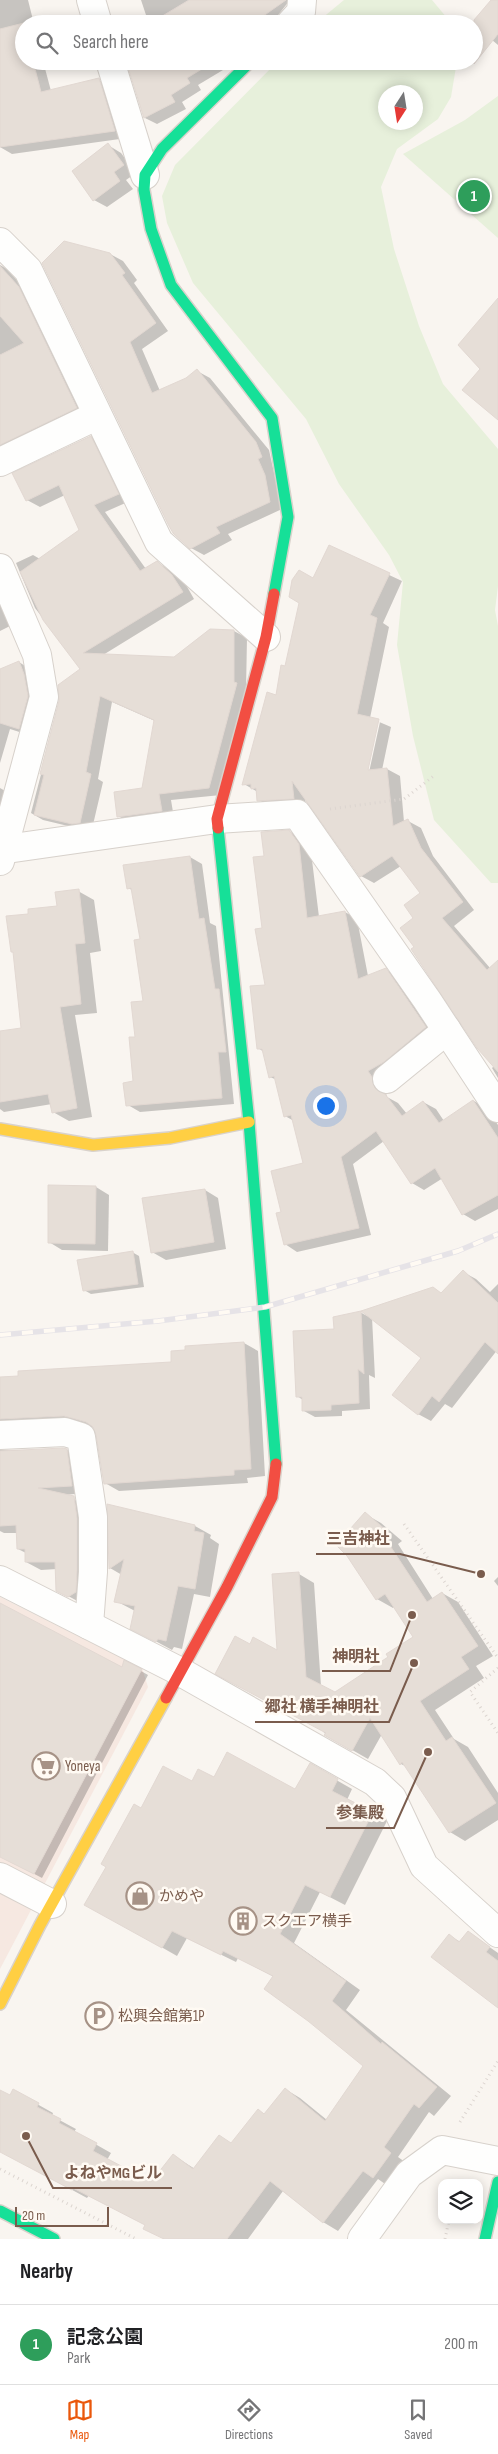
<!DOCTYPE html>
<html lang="en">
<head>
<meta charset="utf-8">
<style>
  :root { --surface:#fff; --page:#f2f2f2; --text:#202124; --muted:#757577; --line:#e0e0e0; --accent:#ea580c }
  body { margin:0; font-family:"Sofia Sans Condensed","Noto Sans JP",sans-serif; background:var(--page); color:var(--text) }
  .controls { position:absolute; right:15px; bottom:15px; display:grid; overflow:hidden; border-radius:10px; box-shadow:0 2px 12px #0003 }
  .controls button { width:45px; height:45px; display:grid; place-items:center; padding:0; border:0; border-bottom:1px solid var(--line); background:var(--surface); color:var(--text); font:25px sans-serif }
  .compass { position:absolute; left:378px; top:85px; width:45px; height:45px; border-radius:50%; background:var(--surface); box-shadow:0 2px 12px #0003; rotate:192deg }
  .scale { position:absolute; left:15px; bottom:12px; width:94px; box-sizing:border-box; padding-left:5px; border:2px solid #7a5c4d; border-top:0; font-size:14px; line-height:18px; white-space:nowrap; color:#7a5c4d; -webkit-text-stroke:4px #fffaf3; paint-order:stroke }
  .you { position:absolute; left:325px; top:1105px; width:18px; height:18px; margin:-12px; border:4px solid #fff; border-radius:50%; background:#1a73e8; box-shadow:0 0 0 8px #1a73e833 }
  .badge { display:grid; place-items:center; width:32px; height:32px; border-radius:50%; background:var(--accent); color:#fff; font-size:16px; font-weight:700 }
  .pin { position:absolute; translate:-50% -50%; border:2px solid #fff; box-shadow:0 1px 5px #0006 }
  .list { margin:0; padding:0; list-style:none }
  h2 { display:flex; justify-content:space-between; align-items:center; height:65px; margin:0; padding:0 20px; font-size:21px }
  h2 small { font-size:16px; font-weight:400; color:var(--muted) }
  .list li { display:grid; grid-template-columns:32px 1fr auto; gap:15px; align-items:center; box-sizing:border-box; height:80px; padding:0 20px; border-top:1px solid var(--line) }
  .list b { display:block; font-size:19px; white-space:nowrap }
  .list p { margin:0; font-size:16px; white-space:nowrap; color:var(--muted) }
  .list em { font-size:16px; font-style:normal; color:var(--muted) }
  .icon { flex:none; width:28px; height:28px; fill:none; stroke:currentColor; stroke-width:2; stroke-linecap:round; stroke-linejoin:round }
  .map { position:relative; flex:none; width:498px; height:2239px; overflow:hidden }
  .search { position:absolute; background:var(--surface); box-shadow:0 2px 12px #0003; left:15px; right:15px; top:15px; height:55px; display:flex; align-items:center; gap:12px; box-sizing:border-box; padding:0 18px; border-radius:28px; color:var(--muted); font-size:19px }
  .sheet { height:145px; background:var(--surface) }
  nav { display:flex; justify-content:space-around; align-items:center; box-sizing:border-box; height:70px; border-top:1px solid var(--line); background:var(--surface); font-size:14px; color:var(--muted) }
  nav a { display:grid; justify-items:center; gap:2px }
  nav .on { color:var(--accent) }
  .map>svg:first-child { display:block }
  .commercial { fill:#f6e8e1 }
  .green { fill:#e7f0db; fill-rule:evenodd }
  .shadow { fill:#0003; fill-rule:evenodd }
  .building { fill:#e6ded7; stroke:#e2d8d2 }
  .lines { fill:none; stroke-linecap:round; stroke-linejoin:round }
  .street-casing { stroke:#d7d1cb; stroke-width:30 }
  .fast-casing { stroke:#d9d2cb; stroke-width:14 }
  .slow-casing { stroke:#d9d2cb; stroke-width:14 }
  .jam-casing { stroke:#d9d2cb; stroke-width:14 }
  .path { stroke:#dcd5d0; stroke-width:3; stroke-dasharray:1 4; stroke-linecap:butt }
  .street { stroke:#fefefd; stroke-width:28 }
  .fast { stroke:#16e098; stroke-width:11 }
  .slow { stroke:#ffcf43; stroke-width:11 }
  .jam { stroke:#f24e42; stroke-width:11 }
  .rail-casing { stroke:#e6e3e7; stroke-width:5.5 }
  .rail { stroke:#fffaf3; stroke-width:4; stroke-dasharray:11; stroke-linecap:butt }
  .labels { text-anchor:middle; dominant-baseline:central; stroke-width:5; stroke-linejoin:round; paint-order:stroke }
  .poi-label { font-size:15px; fill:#7a5c4d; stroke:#fffaf3; text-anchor:start }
  .leader { fill:none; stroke:#7a5c4d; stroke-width:2 }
  .callout-dot { fill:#7a5c4d; stroke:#fffaf3; stroke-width:2 }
  .callout-label { font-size:16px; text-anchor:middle; font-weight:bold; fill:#7a5c4d; stroke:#fffaf3; stroke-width:5; stroke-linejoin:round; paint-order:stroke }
</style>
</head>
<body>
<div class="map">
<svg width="498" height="2239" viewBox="0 0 498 2239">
  <rect width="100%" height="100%" fill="#f9f5f0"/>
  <!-- commercial -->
  <path class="commercial" d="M 0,1597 L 142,1668 L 148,1687 L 0,1969 Z"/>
  <!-- green -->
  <g class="green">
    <path d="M 344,0 L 432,0 L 452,24 L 315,24 Z"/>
    <path d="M 278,61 L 457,61 L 451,97 L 438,119 L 397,149 L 381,187 L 394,249 L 419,326 L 443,384 L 498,449 L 498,586 L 495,610 L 498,626 L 498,883 L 491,883 L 434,820 L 413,736 L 397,645 L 403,582 L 389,555 L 339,484 L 306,419 L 193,283 L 167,223 L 162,196 L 175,165 ZM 386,92 L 416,92 L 416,122 L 386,122 Z"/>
    <path d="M 498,96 L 498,238 L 403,154 L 465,120 Z"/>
  </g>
  <!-- shadow -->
  <g class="shadow">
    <path d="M 0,0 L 28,0 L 34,24 L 24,24 L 24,61 L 43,61 L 51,91 L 99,80 L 111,87 L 127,138 L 12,154 L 0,147 Z"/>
    <path d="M 141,0 L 290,0 L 278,15 L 281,18 L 273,24 L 149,24 Z"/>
    <path d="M 492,0 L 498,1 L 498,45 L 473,24 Z"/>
    <path d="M 238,61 L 198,85 L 201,90 L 182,102 L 186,109 L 157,124 L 145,118 L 128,62 Z"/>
    <path d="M 108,145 L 121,153 L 136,173 L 126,180 L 133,189 L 107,207 L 94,200 Z"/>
    <path d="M 110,254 L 123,261 L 137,280 L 134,283 L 168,331 L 142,349 L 160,391 L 187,379 L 197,371 L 210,378 L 269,450 L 282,509 L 228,534 L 232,540 L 204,555 L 191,548 L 44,264 Z"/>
    <path d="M 0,265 L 7,269 L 31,296 L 89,415 L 0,454 Z"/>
    <path d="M 91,437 L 103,445 L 130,501 L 105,512 L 146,569 L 157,562 L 169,570 L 185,583 L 194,599 L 103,655 L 174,658 L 210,630 L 234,631 L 247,638 L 246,690 L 221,795 L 171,800 L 174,818 L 131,823 L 118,816 L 143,790 L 155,721 L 112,702 L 98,779 L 103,782 L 92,829 L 85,830 L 43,820 L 31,813 L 60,701 L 82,669 L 35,608 L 16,563 L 33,555 L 40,559 L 81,530 L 65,495 L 40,507 L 27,500 Z"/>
    <path d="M 329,547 L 402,581 L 383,623 L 389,627 L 370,718 L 391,727 L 382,770 L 387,769 L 400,776 L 404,822 L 408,821 L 421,828 L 433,856 L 474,910 L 454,926 L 490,968 L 498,961 L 498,1078 L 492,1068 L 494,1066 L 416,947 L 415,918 L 422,893 L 401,866 L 374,883 L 361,876 L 305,798 L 306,805 L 271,807 L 259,800 L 256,791 L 244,784 L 277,697 L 314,580 ZM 377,722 L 380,722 L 368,777 L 366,776 Z"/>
    <path d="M 0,597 L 12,625 L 0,631 Z"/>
    <path d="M 19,662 L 31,670 L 32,736 L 10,729 L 0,763 L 0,671 Z"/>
    <path d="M 0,788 L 7,792 L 0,817 Z"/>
    <path d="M 289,831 L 302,839 L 311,852 L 319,917 L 345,912 L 357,919 L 368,976 L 386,970 L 399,977 L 438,1035 L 384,1085 L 387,1097 L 398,1103 L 407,1114 L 423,1102 L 436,1109 L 444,1121 L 474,1101 L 486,1108 L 498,1125 L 498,1209 L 475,1221 L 463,1214 L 443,1178 L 424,1190 L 412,1183 L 384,1141 L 353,1164 L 371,1235 L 297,1252 L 285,1244 L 283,1213 L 304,1164 L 294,1121 L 285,1116 L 277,1080 L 270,1077 L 264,1052 L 258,1048 L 267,986 L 263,929 L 265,857 Z"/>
    <path d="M 190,857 L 202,864 L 210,923 L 216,926 L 234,1104 L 140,1112 L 128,1105 L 134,1082 L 137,1038 L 145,1002 L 142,940 L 132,890 L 128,888 Z"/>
    <path d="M 78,891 L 94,900 L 101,951 L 90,953 L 97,1013 L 75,1015 L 92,1117 L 69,1121 L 53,1112 L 52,1104 L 4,1112 L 0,1109 L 0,1033 L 23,1029 L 15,953 L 12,952 L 30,915 L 58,907 Z"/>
    <path d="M 96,1187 L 109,1195 L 108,1251 L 62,1250 L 49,1242 Z"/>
    <path d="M 205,1190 L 218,1198 L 226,1249 L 166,1260 L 152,1252 Z"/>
    <path d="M 132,1252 L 139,1256 L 144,1287 L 91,1294 L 84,1290 Z"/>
    <path d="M 463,1272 L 476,1279 L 490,1292 L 498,1284 L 498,1349 L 452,1408 L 445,1404 L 431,1421 L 418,1414 L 423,1357 L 372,1317 L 375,1378 L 369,1375 L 370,1409 L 342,1411 L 342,1416 L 315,1417 L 304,1411 L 303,1400 L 297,1396 L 335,1330 L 360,1312 L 367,1316 L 442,1294 Z"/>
    <path d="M 244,1343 L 258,1351 L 265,1476 L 247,1478 L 248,1483 L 119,1491 L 105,1483 L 95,1428 L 80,1424 L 0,1436 L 0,1379 L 173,1363 Z"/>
    <path d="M 0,1450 L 67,1450 L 81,1459 L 86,1493 L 64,1495 L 88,1506 L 83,1604 L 57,1590 L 57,1569 L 41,1570 L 26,1562 L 26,1553 L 18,1549 L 18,1533 L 4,1533 L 0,1531 Z"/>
    <path d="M 108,1506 L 195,1526 L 211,1535 L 210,1538 L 219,1544 L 210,1597 L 194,1594 L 182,1649 L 174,1647 L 172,1650 L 148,1637 L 135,1611 L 116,1601 L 122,1575 L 110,1568 Z"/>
    <path d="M 365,1514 L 381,1523 L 402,1541 L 398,1544 L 433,1599 L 442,1593 L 458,1602 L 493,1656 L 476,1666 L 484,1678 L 435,1710 L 454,1739 L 468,1747 L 498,1793 L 498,1820 L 465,1841 L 450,1832 L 407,1767 L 401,1764 L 382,1734 L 368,1759 L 326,1735 L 251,1645 L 279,1652 L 299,1574 L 314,1583 L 321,1686 L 335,1693 L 390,1658 L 415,1637 L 395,1606 L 393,1608 L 377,1599 Z"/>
    <path d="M 498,1577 L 498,1586 L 494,1581 Z"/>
    <path d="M 0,1605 L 123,1668 L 141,1671 L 148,1675 L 42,1878 L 0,1856 Z"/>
    <path d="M 310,1765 L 352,1789 L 347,1800 L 387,1821 L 345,1905 L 320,1892 L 294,1943 L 360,1990 L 346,2010 L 451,2096 L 434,2116 L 429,2112 L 398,2157 L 405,2162 L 388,2186 L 378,2179 L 338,2231 L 323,2222 L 283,2191 L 248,2239 L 164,2239 L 146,2225 L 89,2195 L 87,2198 L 0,2151 L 0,2092 L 10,2097 L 14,2091 L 53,2113 L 52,2116 L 76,2129 L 74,2132 L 111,2153 L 107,2160 L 152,2183 L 173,2155 L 195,2169 L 232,2144 L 258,2111 L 265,2114 L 285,2089 L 300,2098 L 327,2120 L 365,2066 L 274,1977 L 238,1958 L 236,1962 L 187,1938 L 177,1956 L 86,1904 L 141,1809 L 193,1783 L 214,1779 L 296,1791 Z"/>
    <path d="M 468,1932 L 498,1953 L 498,2006 L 449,1936 L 461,1942 Z"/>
  </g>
  <!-- building -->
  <g class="building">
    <path d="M 189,0 L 286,0 L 252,24 L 149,24 Z"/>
    <path d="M 491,0 L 498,0 L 498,34 L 474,64 L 474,20 Z"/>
    <path d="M 24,23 L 24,61 L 33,61 L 41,92 L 99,78 L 115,131 L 0,147 L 0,29 Z"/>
    <path d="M 126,61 L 215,61 L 187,78 L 190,83 L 171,95 L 175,102 L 144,118 Z"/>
    <path d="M 108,143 L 124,165 L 114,172 L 120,181 L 93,201 L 72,171 Z"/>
    <path d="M 64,241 L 110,253 L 125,273 L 122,275 L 156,323 L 130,342 L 152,393 L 186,378 L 197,369 L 256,442 L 262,457 L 258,459 L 265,475 L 270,502 L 216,527 L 220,533 L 190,549 L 173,533 L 168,524 L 42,263 Z"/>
    <path d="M 0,266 L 19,287 L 77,408 L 0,445 L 0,355 L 24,343 L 0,316 Z"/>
    <path d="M 498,298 L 498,420 L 462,390 L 480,369 L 458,345 Z"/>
    <path d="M 91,436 L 119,494 L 94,505 L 140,571 L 157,561 L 172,575 L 183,592 L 83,653 L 174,657 L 210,629 L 234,630 L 234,682 L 237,683 L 209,788 L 159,794 L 162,811 L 117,817 L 114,792 L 142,788 L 154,720 L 100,696 L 86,772 L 91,774 L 80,823 L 72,824 L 34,815 L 44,775 L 40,774 L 59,701 L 58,685 L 80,669 L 43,620 L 20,572 L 79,530 L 59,485 L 26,501 L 12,473 Z"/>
    <path d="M 329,545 L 390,573 L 370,615 L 377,618 L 357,714 L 379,719 L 368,770 L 387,768 L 393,826 L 408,819 L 421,848 L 463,902 L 442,918 L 487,970 L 498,960 L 498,1072 L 477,1048 L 411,949 L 414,947 L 400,928 L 413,918 L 404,905 L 420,893 L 392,856 L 360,877 L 292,781 L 294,799 L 257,801 L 256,788 L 251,789 L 251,784 L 242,785 L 267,692 L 276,695 L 281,665 L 285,666 L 299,603 L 289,597 L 292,580 L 299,570 L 313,578 Z"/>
    <path d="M 19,661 L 24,674 L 28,696 L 19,729 L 0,723 L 0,669 Z"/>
    <path d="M 289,830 L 299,844 L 307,918 L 345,911 L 358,979 L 386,968 L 426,1027 L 384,1062 L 368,1071 L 372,1077 L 375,1088 L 385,1094 L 402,1116 L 423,1101 L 439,1123 L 473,1100 L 498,1138 L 498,1195 L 462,1215 L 435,1168 L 411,1184 L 376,1131 L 341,1157 L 359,1228 L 284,1245 L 276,1213 L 281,1212 L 271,1171 L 303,1163 L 291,1115 L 284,1117 L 274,1076 L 269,1078 L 262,1049 L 257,1049 L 250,986 L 265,985 L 255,929 L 262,928 L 253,857 L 264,856 L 261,832 Z"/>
    <path d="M 190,856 L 199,919 L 204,918 L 215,989 L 219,989 L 226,1052 L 218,1052 L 222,1098 L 126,1106 L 123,1083 L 133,1081 L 129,1037 L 135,1037 L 131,1002 L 143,1001 L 134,940 L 140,939 L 131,888 L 127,889 L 123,865 Z"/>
    <path d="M 79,889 L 85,943 L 75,944 L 81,1004 L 60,1007 L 77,1108 L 52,1113 L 48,1094 L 0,1102 L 0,1031 L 21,1028 L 13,952 L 11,952 L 6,916 L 28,914 L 28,909 L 57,906 L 55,892 Z"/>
    <path d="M 48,1185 L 96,1186 L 95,1244 L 48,1243 Z"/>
    <path d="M 205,1189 L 214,1242 L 151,1253 L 142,1198 Z"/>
    <path d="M 133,1251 L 138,1284 L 83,1291 L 77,1260 Z"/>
    <path d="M 463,1270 L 498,1303 L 498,1354 L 485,1342 L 439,1402 L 432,1396 L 418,1415 L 392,1395 L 421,1358 L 361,1311 L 433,1287 L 441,1293 Z"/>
    <path d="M 361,1311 L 364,1374 L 358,1369 L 359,1403 L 331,1405 L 331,1410 L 302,1411 L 302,1397 L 296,1397 L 293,1331 L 334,1329 L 333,1317 Z"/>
    <path d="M 244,1342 L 251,1469 L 234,1470 L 234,1475 L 104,1484 L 96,1435 L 93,1427 L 86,1422 L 64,1416 L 0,1419 L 0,1377 L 18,1376 L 18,1371 L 171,1362 L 171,1351 L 185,1350 L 185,1346 Z"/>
    <path d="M 63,1448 L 67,1449 L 72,1486 L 38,1488 L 74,1496 L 77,1518 L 77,1571 L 76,1592 L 68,1597 L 56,1591 L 55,1562 L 25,1562 L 25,1549 L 17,1549 L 16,1525 L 0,1526 L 0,1451 Z"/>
    <path d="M 107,1504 L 195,1525 L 194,1531 L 204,1533 L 195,1589 L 178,1586 L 166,1641 L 158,1639 L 156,1642 L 130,1629 L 135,1606 L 114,1602 L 124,1559 L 109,1569 Z"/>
    <path d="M 365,1512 L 387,1531 L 383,1535 L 427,1602 L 442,1592 L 478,1646 L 461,1657 L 469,1669 L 420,1701 L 446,1741 L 452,1737 L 496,1803 L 449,1833 L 402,1762 L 400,1765 L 370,1718 L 352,1751 L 324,1735 L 326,1733 L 215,1674 L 235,1636 L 250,1644 L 253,1637 L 277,1650 L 272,1574 L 299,1572 L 306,1677 L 335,1692 L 388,1657 L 386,1654 L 413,1637 L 385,1594 L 376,1600 L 347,1556 L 336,1545 Z"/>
    <path d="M 0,1603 L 122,1667 L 124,1660 L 142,1669 L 34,1874 L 0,1857 Z"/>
    <path d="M 227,1752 L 295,1789 L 310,1763 L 338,1779 L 332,1791 L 373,1812 L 330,1897 L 305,1885 L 280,1934 L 346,1981 L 332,2001 L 381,2044 L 382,2042 L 437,2087 L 419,2108 L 414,2104 L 384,2147 L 391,2153 L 373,2178 L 363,2171 L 323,2223 L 270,2181 L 227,2239 L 164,2239 L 143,2229 L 145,2225 L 73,2188 L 72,2190 L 0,2152 L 0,2090 L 10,2095 L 13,2089 L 39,2103 L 37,2107 L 61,2119 L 59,2123 L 97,2143 L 93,2151 L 151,2182 L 173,2154 L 193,2169 L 219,2135 L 231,2143 L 258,2109 L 264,2114 L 285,2088 L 325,2121 L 363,2066 L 308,2021 L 264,1989 L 273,1976 L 223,1951 L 221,1955 L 172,1931 L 162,1948 L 84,1905 L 106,1867 L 101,1864 L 134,1804 L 141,1808 L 163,1766 L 192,1781 L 198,1769 L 214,1777 Z"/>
    <path d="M 468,1931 L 490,1947 L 486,1952 L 498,1961 L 498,2008 L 431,1957 L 449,1934 L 459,1942 Z"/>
  </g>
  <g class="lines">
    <!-- street casing -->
    <g class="street-casing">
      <g id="street">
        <path d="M 91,0 L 98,24"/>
        <path d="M 290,24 L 301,12 L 302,0"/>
        <path d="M 110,61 L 145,175"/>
        <path d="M 0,242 L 28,270 L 159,542 L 266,637"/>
        <path d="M 0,462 L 96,416"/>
        <path d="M 0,568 L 37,655 L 44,697 L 0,861"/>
        <path d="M 0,850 L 217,819 L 297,814 L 427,1000 L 498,1108"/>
        <path d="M 387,1079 L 447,1030"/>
        <path d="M 0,1435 L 65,1432 L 81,1437 L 93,1517 L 93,1572 L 89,1625"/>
        <path d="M 0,1580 L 179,1671 L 375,1782 L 392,1798 L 424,1866 L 498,1933"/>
        <path d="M 0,1877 L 52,1904"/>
        <path d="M 362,2239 L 409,2174 L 442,2150 L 498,2161"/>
      </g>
    </g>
    <!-- fast casing -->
    <g class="fast-casing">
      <g id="fast">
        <path d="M 251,61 L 162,149 L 145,175 L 144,190 L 151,229 L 171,285 L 272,418 L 288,517 L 274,594"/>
        <path d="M 218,828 L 249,1122 L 276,1464"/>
        <path d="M 0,2211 L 54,2239"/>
        <path d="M 485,2239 L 498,2182"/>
      </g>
    </g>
    <!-- slow casing -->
    <g class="slow-casing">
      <g id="slow">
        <path d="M 0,1129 L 93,1145 L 170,1138 L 249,1122"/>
        <path d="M 0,2004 L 40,1925 L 166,1698"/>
      </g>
    </g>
    <!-- jam casing -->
    <g class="jam-casing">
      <g id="jam">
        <path d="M 218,828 L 217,819 L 266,637 L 274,594"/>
        <path d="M 166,1698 L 227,1587 L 272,1497 L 276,1464"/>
      </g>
    </g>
    <!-- path -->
    <g class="path">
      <path d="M 330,809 L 404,799 L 435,775"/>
      <path d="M 404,1524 L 498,1658"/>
      <path d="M 498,1668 L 470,1692 L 498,1733"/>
      <path d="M 460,2122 L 498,2061"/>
      <path d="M 0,2169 L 136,2239"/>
      <path d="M 445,2239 L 449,2220"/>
    </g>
    <!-- street -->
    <use href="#street" class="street"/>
    <!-- fast -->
    <use href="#fast" class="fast"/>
    <!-- slow -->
    <use href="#slow" class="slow"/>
    <!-- jam -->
    <use href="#jam" class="jam"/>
    <!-- rail casing -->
    <g class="rail-casing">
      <path id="rail" d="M 0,1335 L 158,1321 L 265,1307 L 458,1251 L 498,1234"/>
    </g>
    <!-- rail -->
    <use href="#rail" class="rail"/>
  </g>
  <!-- icons -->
  <defs>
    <g id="supermarket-ring" transform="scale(1.4375)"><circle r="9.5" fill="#fffaf3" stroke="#a69286" stroke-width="1.5"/><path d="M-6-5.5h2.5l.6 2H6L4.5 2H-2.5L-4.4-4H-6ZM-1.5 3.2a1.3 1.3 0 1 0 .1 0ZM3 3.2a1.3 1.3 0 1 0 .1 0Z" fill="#a69286"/></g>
    <g id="shop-ring" transform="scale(1.4375)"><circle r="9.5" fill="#fffaf3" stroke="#a69286" stroke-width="1.5"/><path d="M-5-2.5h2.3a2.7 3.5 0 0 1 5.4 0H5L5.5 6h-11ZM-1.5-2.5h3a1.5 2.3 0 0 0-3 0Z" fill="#a69286"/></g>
    <g id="building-ring" transform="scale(1.4375)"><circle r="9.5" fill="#fffaf3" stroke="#a69286" stroke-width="1.5"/><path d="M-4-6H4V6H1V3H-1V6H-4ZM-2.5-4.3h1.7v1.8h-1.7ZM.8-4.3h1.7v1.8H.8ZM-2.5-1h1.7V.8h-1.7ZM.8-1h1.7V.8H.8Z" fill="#a69286"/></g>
    <g id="parking-ring" transform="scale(1.4375)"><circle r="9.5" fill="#fffaf3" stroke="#a69286" stroke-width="1.5"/><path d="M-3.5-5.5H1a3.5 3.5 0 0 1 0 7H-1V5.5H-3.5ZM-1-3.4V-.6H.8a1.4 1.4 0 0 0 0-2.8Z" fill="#a69286"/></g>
  </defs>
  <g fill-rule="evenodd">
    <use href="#supermarket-ring" x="46" y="1766"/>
    <use href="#shop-ring" x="140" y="1896"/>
    <use href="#building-ring" x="243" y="1921"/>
    <use href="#parking-ring" x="99" y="2016"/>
  </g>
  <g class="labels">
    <!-- poi labels -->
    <g class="poi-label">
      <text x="65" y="1766">Yoneya</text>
      <text x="159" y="1896">かめや</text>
      <text x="262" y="1921">スクエア横手</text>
      <text x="118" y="2016">松興会館第1P</text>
    </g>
  </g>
  <!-- callouts -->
  <path class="leader" d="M481 1574L400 1554H316M412 1615L390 1671H322M414 1663L389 1722H255M428 1752L394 1828H326M26 2136L53 2188H172"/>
  <g class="callout-dot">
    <circle cx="481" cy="1574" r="5"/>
    <circle cx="412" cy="1615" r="5"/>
    <circle cx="414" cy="1663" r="5"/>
    <circle cx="428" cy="1752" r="5"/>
    <circle cx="26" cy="2136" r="5"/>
  </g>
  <g class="callout-label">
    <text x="358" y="1544">三吉神社</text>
    <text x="356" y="1662">神明社</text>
    <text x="322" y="1712">郷社 横手神明社</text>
    <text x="360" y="1818">参集殿</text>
    <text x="113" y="2178">よねやMGビル</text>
  </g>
</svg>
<div class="controls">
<button><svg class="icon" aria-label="layers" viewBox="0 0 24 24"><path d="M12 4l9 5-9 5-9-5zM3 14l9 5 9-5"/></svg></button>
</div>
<svg class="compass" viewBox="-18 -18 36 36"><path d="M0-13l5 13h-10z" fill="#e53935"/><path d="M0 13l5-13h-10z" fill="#757577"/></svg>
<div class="scale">20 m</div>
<div class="you"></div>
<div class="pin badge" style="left:474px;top:196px;background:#2e9e5b">1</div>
<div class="search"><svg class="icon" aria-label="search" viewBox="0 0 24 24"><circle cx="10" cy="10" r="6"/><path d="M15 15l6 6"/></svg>Search here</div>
</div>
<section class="sheet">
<h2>Nearby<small></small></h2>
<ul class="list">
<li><span class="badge" style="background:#2e9e5b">1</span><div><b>記念公園</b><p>Park</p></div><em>200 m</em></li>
</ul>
</section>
<nav>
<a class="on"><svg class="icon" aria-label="map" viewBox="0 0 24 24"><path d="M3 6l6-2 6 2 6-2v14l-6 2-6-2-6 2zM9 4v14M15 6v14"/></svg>Map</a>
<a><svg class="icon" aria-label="directions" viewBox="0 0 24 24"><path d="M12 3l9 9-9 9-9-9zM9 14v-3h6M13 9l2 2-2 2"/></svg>Directions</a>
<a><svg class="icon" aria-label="saved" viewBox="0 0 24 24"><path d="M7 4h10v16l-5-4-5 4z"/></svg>Saved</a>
</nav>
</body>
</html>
